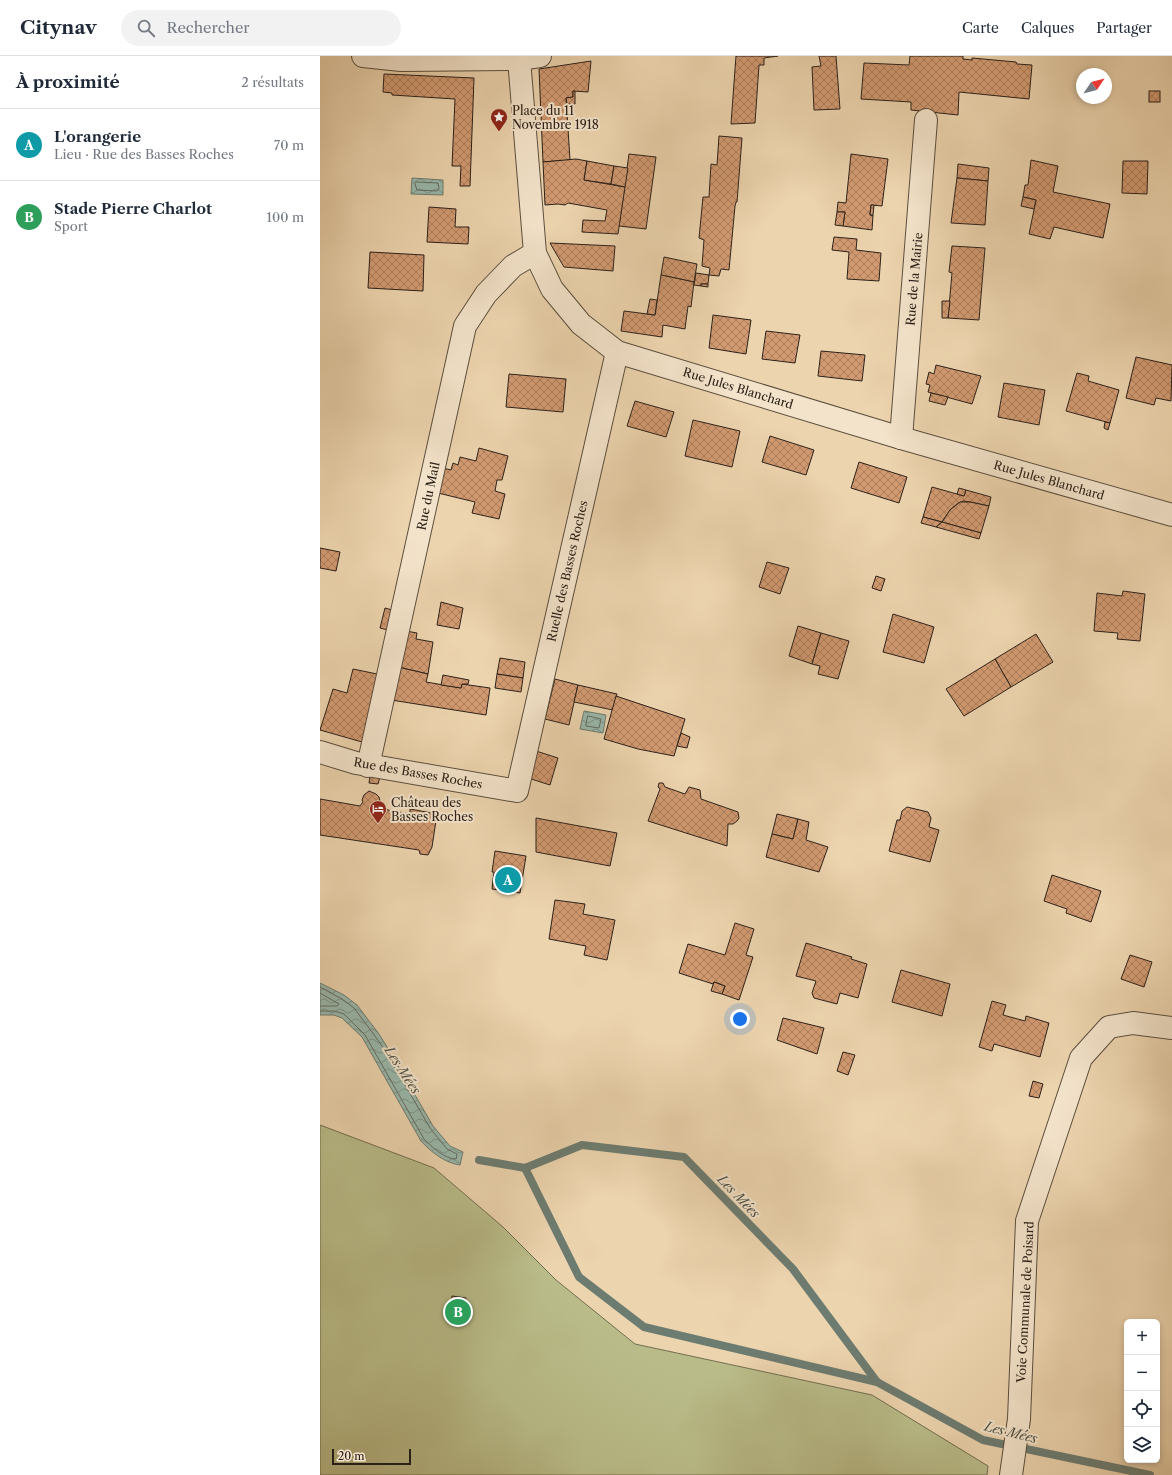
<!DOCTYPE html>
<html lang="fr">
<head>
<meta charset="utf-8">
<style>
  :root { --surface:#fff; --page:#f2f2f3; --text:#1f2937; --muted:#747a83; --line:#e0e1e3; --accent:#db2777 }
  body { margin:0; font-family:"Libre Caslon Text",serif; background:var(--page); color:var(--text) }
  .controls { position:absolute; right:12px; bottom:12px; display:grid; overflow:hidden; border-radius:6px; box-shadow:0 2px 6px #0003 }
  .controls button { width:36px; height:36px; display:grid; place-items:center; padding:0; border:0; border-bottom:1px solid var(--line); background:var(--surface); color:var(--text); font:20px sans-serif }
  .compass { position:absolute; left:756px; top:12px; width:36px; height:36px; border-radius:50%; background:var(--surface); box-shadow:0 2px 6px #0003; rotate:55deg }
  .scale { position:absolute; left:12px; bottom:10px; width:79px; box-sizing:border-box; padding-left:4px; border:2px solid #2b2119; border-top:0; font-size:11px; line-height:14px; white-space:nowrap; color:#2b2119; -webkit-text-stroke:3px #f3e3ca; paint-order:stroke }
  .you { position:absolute; left:420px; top:963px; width:14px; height:14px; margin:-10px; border:3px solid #fff; border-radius:50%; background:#1a73e8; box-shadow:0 0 0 6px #1a73e833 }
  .badge { display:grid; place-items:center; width:26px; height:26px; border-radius:50%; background:var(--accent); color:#fff; font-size:13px; font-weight:700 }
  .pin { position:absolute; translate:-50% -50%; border:2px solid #fff; box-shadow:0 1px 4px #0006 }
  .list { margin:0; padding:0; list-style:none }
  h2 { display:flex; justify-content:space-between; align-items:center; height:52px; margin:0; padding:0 16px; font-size:17px }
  h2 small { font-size:13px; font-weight:400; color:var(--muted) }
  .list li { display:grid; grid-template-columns:26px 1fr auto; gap:12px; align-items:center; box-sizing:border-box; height:72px; padding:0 16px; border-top:1px solid var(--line) }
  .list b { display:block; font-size:15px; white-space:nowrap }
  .list p { margin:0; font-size:13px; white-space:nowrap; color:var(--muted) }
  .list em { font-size:13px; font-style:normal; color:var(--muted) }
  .icon { flex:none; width:22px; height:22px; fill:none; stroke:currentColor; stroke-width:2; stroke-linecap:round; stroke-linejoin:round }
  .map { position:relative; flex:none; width:852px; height:1419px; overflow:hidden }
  header { display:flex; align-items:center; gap:24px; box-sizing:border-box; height:56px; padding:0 20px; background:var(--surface); border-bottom:1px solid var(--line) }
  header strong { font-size:19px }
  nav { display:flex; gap:22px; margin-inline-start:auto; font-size:14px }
  .search { width:280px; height:36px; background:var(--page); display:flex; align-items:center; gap:10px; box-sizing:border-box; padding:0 14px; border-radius:22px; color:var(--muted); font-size:15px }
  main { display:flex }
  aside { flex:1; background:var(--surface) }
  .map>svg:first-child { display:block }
  .garden { fill:#b9bc89; stroke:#726e51 }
  .water { fill:url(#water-waves); stroke:#6d7c71 }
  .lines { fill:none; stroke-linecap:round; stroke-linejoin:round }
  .shore { stroke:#626c62; stroke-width:1 }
  .stream { stroke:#6d7c71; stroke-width:8 }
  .building { fill:url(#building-cross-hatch); stroke:#2b2119 }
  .street-casing { stroke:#5b4e3e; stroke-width:24 }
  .street { stroke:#f3e3ca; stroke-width:22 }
  .labels { text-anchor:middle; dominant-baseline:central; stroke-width:4; stroke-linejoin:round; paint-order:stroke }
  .poi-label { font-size:12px; fill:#2b2119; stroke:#f3e3ca; text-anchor:start }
  .street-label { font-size:12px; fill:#2b2119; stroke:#f3e3ca }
  .water-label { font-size:13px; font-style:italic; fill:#4c4e45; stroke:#f3e3ca }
</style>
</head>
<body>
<header>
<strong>Citynav</strong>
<div class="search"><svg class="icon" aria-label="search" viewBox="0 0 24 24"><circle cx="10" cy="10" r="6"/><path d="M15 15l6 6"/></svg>Rechercher</div>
<nav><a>Carte</a><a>Calques</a><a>Partager</a></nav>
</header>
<main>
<aside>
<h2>À proximité<small>2 résultats</small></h2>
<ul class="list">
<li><span class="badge" style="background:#0f9aa8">A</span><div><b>L'orangerie</b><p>Lieu · Rue des Basses Roches</p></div><em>70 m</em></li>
<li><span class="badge" style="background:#2e9e5b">B</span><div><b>Stade Pierre Charlot</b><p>Sport</p></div><em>100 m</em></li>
</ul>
</aside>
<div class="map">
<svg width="852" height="1419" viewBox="0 0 852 1419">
  <defs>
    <pattern id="water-waves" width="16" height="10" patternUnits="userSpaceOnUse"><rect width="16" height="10" fill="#99b8ac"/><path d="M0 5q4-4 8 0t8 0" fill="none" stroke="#7d958b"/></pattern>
    <pattern id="building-cross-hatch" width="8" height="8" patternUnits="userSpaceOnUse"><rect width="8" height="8" fill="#d29a71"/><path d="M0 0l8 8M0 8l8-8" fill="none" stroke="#ab7d5c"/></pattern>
  </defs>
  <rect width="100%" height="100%" fill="#ecd4ae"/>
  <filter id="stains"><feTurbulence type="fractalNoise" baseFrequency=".005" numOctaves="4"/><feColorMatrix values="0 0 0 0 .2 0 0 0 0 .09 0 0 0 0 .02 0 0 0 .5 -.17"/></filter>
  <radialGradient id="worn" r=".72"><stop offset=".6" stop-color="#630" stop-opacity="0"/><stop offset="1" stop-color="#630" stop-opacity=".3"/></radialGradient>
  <!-- garden -->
  <path class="garden" d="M 0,1069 L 114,1112 L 183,1171 L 236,1224 L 315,1288 L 552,1339 L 668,1410 L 667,1419 L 0,1419 Z"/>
  <!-- water -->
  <g class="water">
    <path d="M 92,122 L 123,124 L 123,139 L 91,138 Z"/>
    <path d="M 264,655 L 286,659 L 283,677 L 260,673 Z"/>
    <path d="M 0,927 L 24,939 L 37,949 L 59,978 L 69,994 L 113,1070 L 130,1090 L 143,1096 L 140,1109 C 125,1107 111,1096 101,1085 L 42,981 L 22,962 L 14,959 L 0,959 Z"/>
  </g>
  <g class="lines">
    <!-- shore -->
    <g class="shore">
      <path d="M 97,126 L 118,127 L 119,133 L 117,135 L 97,134 L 95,128 Z"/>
      <path d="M 268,660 L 281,663 L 279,672 L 266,670 Z"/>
      <path d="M 0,931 L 22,943 L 34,952 L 55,980 L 66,996 L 110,1072 L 127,1093 L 137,1098 L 136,1103 C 125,1103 112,1091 104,1083 L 45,979 L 24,958 L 14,955 L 0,955"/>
      <path d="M 0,937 L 19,948 L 17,950 L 0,950"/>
    </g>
    <!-- stream -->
    <g class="stream">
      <path d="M 159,1104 L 205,1112 L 262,1089 L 364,1101 L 473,1213 L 557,1326 L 663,1384 L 830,1419"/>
      <path d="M 205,1112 L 259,1221 L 324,1271 L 557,1326"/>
    </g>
  </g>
  <!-- building -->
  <g class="building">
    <path d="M 416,0 L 458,0 L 444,2 L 444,9 L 439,9 L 435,67 L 411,68 Z"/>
    <path d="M 499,0 L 516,0 L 520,53 L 494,54 L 492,11 L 501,10 Z"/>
    <path d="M 590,0 L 643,0 L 643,3 L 652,4 L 652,2 L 696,6 L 697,8 L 712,9 L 709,43 L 639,36 L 638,59 L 591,54 L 591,46 L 541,43 L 544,7 L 589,9 Z"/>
    <path d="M 271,5 L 268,36 L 253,35 L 253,41 L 246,42 L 250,104 L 223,106 L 219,13 Z"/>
    <path d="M 64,18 L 154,22 L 150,130 L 140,130 L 141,110 L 132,110 L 135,43 L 72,39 L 72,37 L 63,36 Z"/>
    <path d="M 253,35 L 255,35 L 255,48 L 247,48 L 246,42 L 253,41 Z"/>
    <rect x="829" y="35" width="11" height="11"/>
    <path d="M 399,80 L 422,82 L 417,146 L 416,146 L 415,150 L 409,214 L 401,213 L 399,220 L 389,219 L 390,212 L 382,210 L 384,184 L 379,182 L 383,141 L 389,141 L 391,108 L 397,109 Z"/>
    <path d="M 309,98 L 336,101 L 326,173 L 299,170 Z"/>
    <path d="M 531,98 L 568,103 L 562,150 L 551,149 L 550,159 L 553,159 L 552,174 L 523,170 L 525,156 L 517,156 L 518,146 L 526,147 Z"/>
    <path d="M 256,103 L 267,105 L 264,124 L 305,131 L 298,178 L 262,176 L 263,164 L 285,165 L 287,154 L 248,147 L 245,149 L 238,148 L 225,149 L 223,106 Z"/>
    <path d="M 711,104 L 738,110 L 733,136 L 790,148 L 783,182 L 734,171 L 730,183 L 709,178 L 716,144 L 703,141 L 705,129 L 708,129 Z"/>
    <path d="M 267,105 L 294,110 L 291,128 L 264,124 Z"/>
    <path d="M 803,105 L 828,105 L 827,138 L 802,137 Z"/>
    <path d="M 638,108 L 669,112 L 668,125 L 637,122 Z"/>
    <path d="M 294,110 L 308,112 L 305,131 L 291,128 Z"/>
    <path d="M 637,122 L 668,125 L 665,169 L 631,167 Z"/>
    <path d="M 703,141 L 716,144 L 714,153 L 701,150 Z"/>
    <path d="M 551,149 L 554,149 L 553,159 L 550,159 Z"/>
    <path d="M 109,151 L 136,153 L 135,171 L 149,171 L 148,188 L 107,186 Z"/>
    <path d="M 517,156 L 525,156 L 523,170 L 515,169 Z"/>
    <path d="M 514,181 L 537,183 L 536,194 L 561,197 L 559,225 L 527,223 L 529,196 L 512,194 Z"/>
    <path d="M 230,187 L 295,190 L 293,215 L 244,211 Z"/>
    <path d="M 632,190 L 665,192 L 659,264 L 628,262 L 632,217 L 629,216 Z"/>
    <path d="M 50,196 L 104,199 L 103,235 L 48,232 Z"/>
    <path d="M 344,201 L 377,208 L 374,226 L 341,219 Z"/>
    <path d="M 376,217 L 389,219 L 388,228 L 381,228 L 381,230 L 374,229 Z"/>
    <path d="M 341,219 L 374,226 L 371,251 L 368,250 L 365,273 L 343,269 L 342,281 L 301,275 L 304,255 L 335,259 Z"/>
    <path d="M 381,228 L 388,228 L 388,231 L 381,230 Z"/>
    <path d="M 330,243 L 337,244 L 335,259 L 327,258 Z"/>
    <path d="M 622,245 L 630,245 L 628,262 L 622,262 Z"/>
    <path d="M 393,259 L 431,264 L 426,298 L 389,292 Z"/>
    <path d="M 446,275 L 480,279 L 475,307 L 442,303 Z"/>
    <path d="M 501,295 L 545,299 L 542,325 L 498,320 Z"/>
    <path d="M 816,301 L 852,309 L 851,345 L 836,342 L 834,349 L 806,342 Z"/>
    <path d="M 616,309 L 661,320 L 652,348 L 608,336 L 610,329 L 606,328 L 609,316 L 614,318 Z"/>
    <path d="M 757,317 L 769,320 L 768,325 L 799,334 L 790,367 L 746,355 Z"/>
    <path d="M 189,318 L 246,323 L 243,356 L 186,351 Z"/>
    <path d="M 684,327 L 725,334 L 719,369 L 678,361 Z"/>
    <path d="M 611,337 L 628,341 L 625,349 L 609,345 Z"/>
    <path d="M 315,345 L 354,356 L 346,381 L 307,370 Z"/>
    <path d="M 373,364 L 420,375 L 412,411 L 365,400 Z"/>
    <path d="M 785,366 L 790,367 L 788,374 L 784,372 Z"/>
    <path d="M 450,380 L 494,394 L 486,419 L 442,406 Z"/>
    <path d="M 159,392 L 188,400 L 182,424 L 177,424 L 175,435 L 185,438 L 179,463 L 152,457 L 155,446 L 118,437 L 123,412 L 131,414 L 133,407 L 138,409 L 140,401 L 156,405 Z"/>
    <path d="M 539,406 L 587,421 L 579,447 L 531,432 Z"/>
    <path d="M 612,431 L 644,440 L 646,434 L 671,441 L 669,450 L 650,446 L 643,445 L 637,448 L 630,454 L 622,466 L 603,461 Z"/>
    <path d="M 639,432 L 646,434 L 644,440 L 637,438 Z"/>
    <path d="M 640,446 L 650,446 L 669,450 L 661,477 L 622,466 L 630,454 Z"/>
    <path d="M 603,461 L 622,466 L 616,471 L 601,467 Z"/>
    <path d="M 622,466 L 661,477 L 659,483 L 616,471 Z"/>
    <path d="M 0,492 L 20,496 L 16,515 L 0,512 Z"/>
    <path d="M 447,506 L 469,512 L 460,538 L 439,531 Z"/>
    <path d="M 556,520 L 565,523 L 561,535 L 552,532 Z"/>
    <path d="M 803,535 L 825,538 L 820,585 L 797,583 L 798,577 L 774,575 L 777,537 L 802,540 Z"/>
    <path d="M 121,546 L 143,552 L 139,573 L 117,569 Z"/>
    <path d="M 65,552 L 76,555 L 72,575 L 60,572 Z"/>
    <path d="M 573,558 L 614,571 L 604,607 L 563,596 Z"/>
    <path d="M 478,570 L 501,577 L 492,608 L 469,600 Z"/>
    <path d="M 86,575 L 97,577 L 96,583 L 113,586 L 108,618 L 78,611 Z"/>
    <path d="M 501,577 L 529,585 L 518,623 L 498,618 L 500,610 L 492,608 Z"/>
    <path d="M 716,578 L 733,606 L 691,631 L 675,603 Z"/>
    <path d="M 180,602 L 205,606 L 203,622 L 177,618 Z"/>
    <path d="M 675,603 L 691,631 L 644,660 L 626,633 Z"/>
    <path d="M 78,611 L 108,618 L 106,626 L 141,632 L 142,628 L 170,632 L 166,659 L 71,644 Z"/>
    <path d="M 33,613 L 62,619 L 49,677 L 42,686 L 0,674 L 13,633 L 27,637 Z"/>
    <path d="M 177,618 L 203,622 L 201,636 L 175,632 Z"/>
    <path d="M 123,619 L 149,624 L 148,628 L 142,628 L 141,632 L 121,629 Z"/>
    <path d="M 235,623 L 258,629 L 249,669 L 225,663 Z"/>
    <path d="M 258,629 L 297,638 L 293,654 L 254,646 Z"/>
    <path d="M 296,640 L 365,663 L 354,700 L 318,693 L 284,683 Z"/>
    <path d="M 361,677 L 370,681 L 367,692 L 357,690 Z"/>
    <path d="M 216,695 L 238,702 L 230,729 L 208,722 Z"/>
    <path d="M 50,720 L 60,721 L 58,728 L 49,727 Z"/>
    <path d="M 339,727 L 343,727 L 345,731 L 365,738 L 369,731 L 380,734 L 381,743 L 418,756 L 419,762 L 417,765 L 413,768 L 408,768 L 407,790 L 328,765 L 340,733 L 338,731 Z"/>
    <path d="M 49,735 L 56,738 L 59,741 L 60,745 L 57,752 L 90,758 L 90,753 L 117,758 L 112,791 L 108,799 L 100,798 L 99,794 L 0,779 L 0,743 L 40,750 L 43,746 L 42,744 L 44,739 Z"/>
    <path d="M 587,751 L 608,756 L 611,762 L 609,771 L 619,774 L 610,806 L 569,795 L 577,764 L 580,764 L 582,755 Z"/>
    <path d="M 457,758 L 478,763 L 473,783 L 452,778 Z"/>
    <path d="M 216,762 L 297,777 L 290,810 L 216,796 Z"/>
    <path d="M 478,763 L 489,766 L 486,784 L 508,791 L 499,816 L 446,801 L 452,778 L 473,783 Z"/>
    <path d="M 175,795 L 206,800 L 200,837 L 172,833 L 174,816 L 172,816 Z"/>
    <path d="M 732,819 L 781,835 L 771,866 L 746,857 L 747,853 L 724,845 Z"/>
    <path d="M 235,844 L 265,848 L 263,858 L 295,864 L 287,904 L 264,899 L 266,890 L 229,883 Z"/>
    <path d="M 415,867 L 434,873 L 426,899 L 433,901 L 419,944 L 402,938 L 405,930 L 394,926 L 393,928 L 359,917 L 368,888 L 405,899 Z"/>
    <path d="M 486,887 L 532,901 L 531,903 L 547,908 L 538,942 L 520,937 L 517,948 L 494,942 L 492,937 L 496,925 L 476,920 Z"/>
    <path d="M 810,899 L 832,906 L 824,931 L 801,923 Z"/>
    <path d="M 581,914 L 630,928 L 622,960 L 572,946 Z"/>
    <path d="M 394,926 L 405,930 L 402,938 L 391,935 Z"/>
    <path d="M 672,945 L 686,949 L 683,959 L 705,965 L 706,960 L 729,967 L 720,1001 L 674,988 L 672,995 L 659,991 Z"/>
    <path d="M 463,962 L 504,972 L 497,998 L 457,984 Z"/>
    <path d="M 523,996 L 535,999 L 528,1019 L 517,1015 Z"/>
    <path d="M 713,1025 L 723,1028 L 719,1042 L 709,1040 Z"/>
    <path d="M 132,1240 L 146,1242 L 143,1265 L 129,1263 Z"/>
  </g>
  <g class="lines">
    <!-- street casing -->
    <g class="street-casing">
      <g id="street">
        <path d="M 43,0 L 81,4 L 199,3 L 220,0"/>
        <path d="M 199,3 L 215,197 L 232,233 L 261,268 L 297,296 L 581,382 L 852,459"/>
        <path d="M 581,382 L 606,64"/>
        <path d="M 0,696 L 36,707 L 197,735 L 297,296"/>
        <path d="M 48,710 L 145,270 L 166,238 L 193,210 L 215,197"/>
        <path d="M 691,1419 L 699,1363 L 707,1165 L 761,1002 L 789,971 L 813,967 L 852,972"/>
      </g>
    </g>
    <!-- street -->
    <use href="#street" class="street"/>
  </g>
  <!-- icons -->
  <defs>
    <g id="sight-pin" transform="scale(0.9)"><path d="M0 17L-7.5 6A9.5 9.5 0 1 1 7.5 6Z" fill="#8f2418" stroke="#f3e3ca"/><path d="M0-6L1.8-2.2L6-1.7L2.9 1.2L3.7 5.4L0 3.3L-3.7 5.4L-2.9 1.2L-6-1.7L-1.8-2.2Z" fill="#fff"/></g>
    <g id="hotel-pin" transform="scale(0.9)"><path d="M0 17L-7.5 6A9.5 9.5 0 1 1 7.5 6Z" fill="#8f2418" stroke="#f3e3ca"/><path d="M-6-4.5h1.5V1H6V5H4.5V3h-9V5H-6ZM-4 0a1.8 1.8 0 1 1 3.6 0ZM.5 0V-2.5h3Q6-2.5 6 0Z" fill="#fff"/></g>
  </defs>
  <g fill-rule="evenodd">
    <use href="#sight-pin" x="179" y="61"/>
    <use href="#hotel-pin" x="58" y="753"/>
  </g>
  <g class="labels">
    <!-- poi labels -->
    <g class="poi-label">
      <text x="192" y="54">Place du 11<tspan x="192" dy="14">Novembre 1918</tspan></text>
      <text x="71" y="746">Château des<tspan x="71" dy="14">Basses Roches</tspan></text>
    </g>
    <!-- street labels -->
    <g class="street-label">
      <text transform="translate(594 223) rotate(-85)">Rue de la Mairie</text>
      <text transform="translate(418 332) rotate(17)">Rue Jules Blanchard</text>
      <text transform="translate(729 424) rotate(16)">Rue Jules Blanchard</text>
      <text transform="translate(108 440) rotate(-78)">Rue du Mail</text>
      <text transform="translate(247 515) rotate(-77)">Ruelle des Basses Roches</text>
      <text transform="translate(98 717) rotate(10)">Rue des Basses Roches</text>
      <text transform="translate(705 1246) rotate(-87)">Voie Communale de Poisard</text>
    </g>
    <!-- water labels -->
    <g class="water-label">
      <text transform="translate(83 1014) rotate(57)">Les Mées</text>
      <text transform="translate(419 1140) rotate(46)">Les Mées</text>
      <text transform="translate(691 1376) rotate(14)">Les Mées</text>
    </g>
  </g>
  <rect width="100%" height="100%" filter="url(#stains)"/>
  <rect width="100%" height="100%" fill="url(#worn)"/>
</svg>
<div class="controls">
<button>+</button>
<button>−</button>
<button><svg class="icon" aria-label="locate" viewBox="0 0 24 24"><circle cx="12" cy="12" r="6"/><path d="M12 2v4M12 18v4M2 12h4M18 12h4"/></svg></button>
<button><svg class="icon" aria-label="layers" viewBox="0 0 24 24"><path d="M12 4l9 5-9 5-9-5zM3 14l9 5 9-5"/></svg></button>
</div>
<svg class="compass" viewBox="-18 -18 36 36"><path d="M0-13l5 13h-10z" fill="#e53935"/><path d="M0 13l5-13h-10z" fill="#747a83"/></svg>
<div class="scale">20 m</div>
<div class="you"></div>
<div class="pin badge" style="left:188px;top:824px;background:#0f9aa8">A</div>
<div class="pin badge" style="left:138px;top:1256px;background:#2e9e5b">B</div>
</div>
</main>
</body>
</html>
